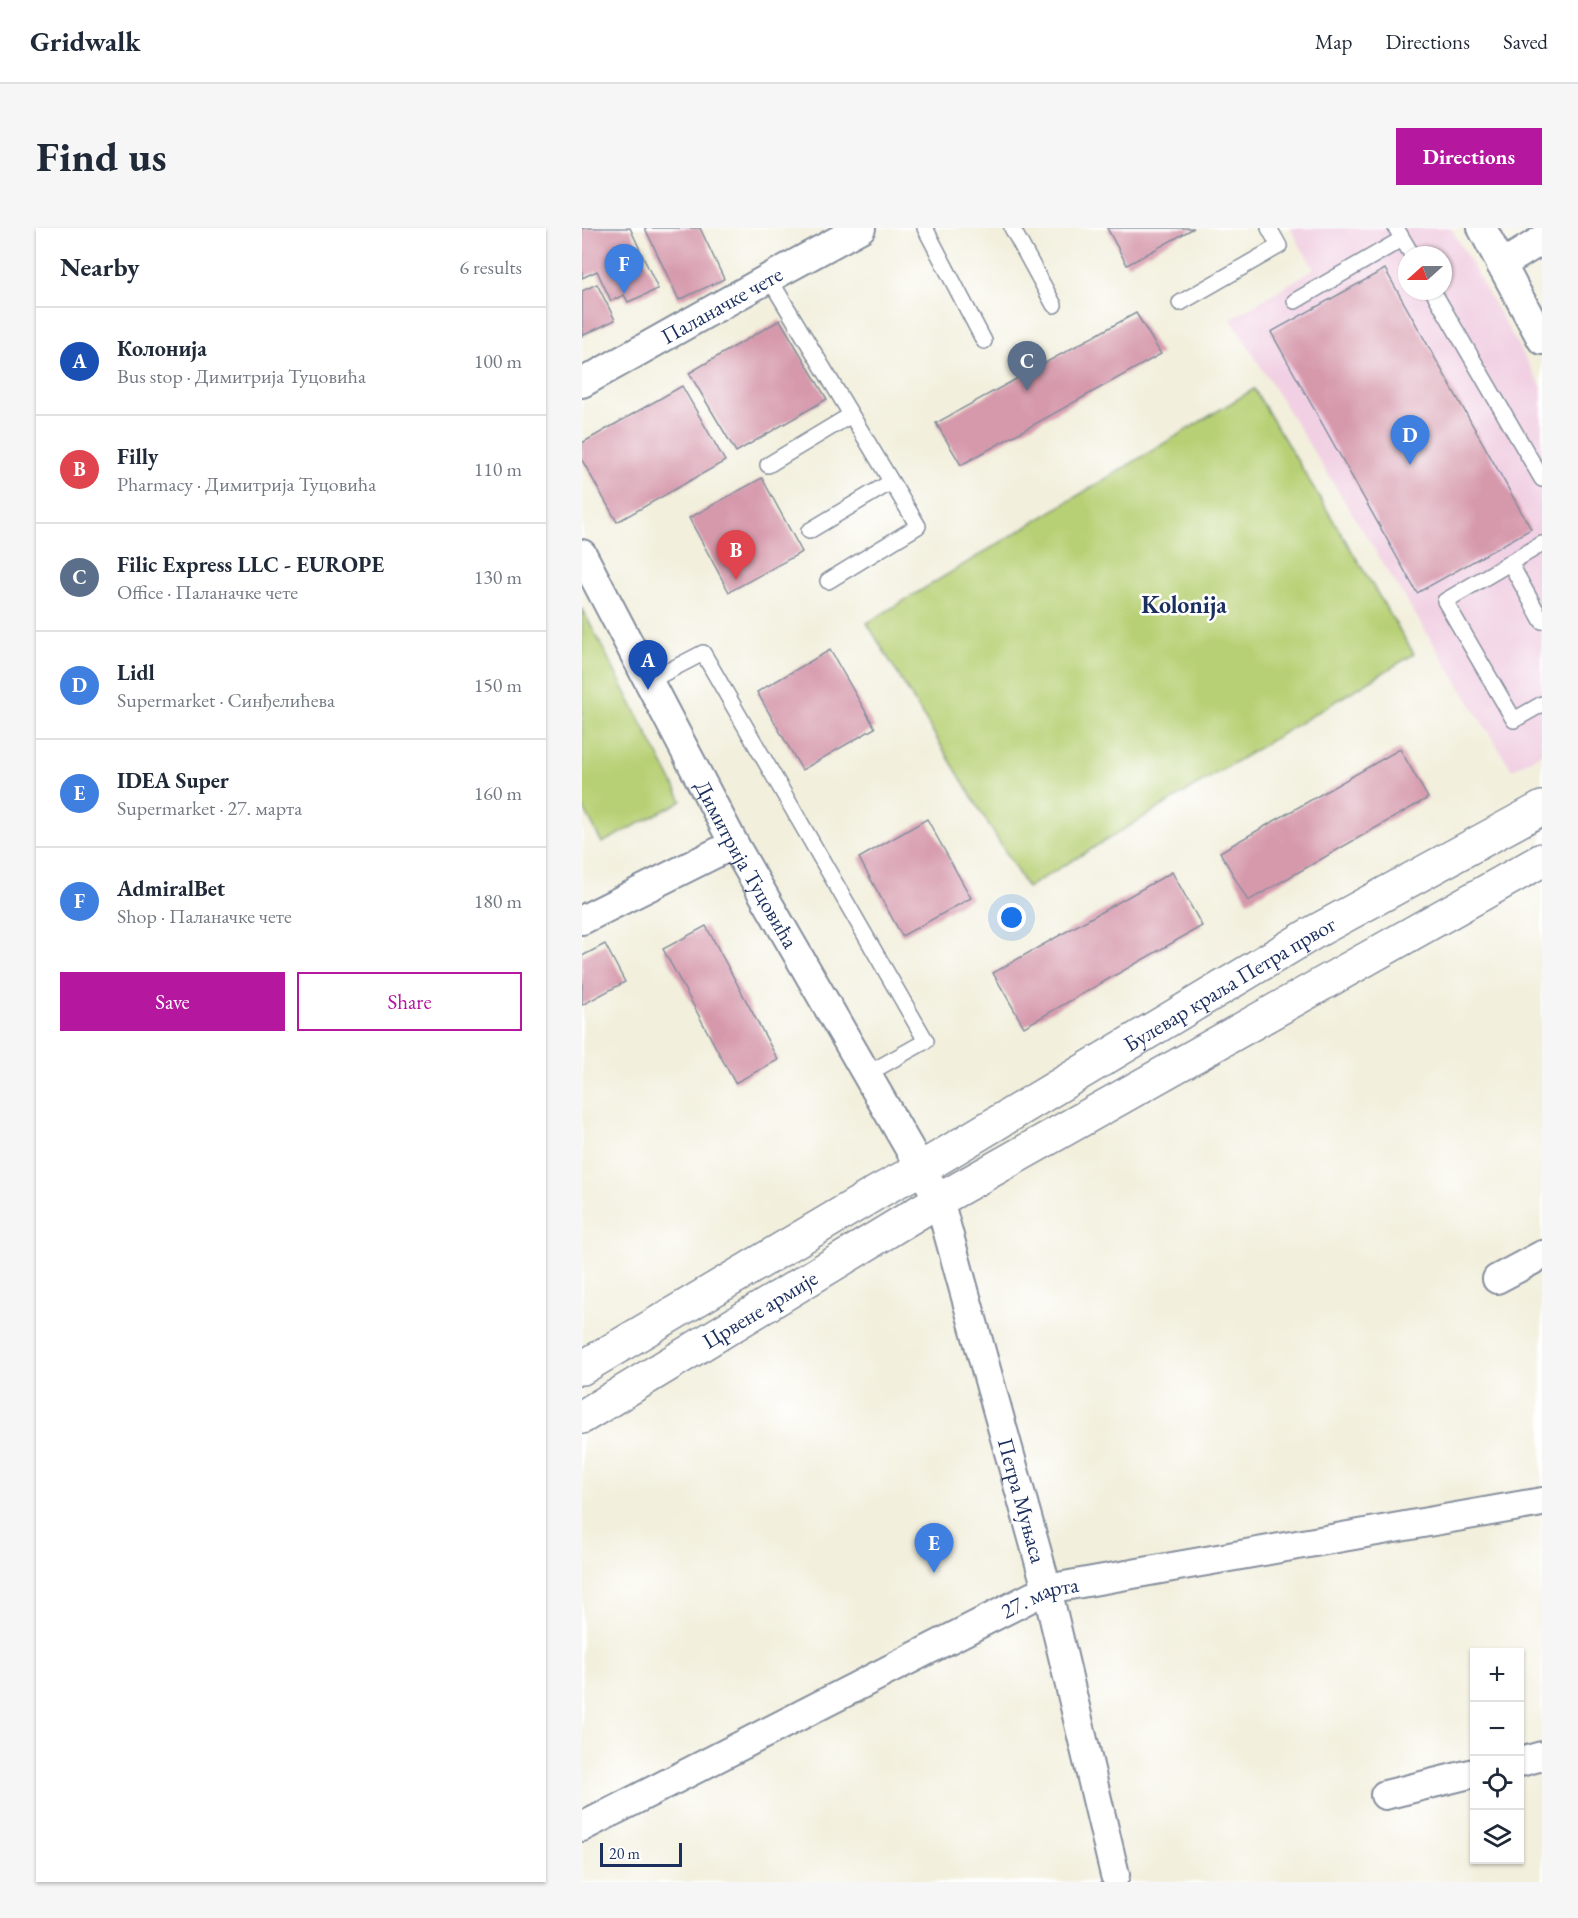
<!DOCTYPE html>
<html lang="en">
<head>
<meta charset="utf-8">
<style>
  :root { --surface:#fff; --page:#f6f6f7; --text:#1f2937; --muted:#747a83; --line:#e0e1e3; --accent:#b5179e }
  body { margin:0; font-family:"EB Garamond",serif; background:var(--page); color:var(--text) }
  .controls { position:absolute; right:18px; bottom:18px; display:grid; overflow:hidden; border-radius:0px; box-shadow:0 2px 4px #0004 }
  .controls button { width:54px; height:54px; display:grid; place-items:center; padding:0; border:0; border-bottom:2px solid var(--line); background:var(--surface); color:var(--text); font:30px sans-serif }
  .compass { position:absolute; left:816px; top:18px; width:54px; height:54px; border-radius:50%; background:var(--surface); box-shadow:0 2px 4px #0004; rotate:249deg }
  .scale { position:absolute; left:18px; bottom:15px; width:82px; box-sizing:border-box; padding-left:6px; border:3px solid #1b2f5e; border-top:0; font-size:16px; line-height:21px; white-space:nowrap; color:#1b2f5e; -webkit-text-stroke:4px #fff; paint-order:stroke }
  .you { position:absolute; left:430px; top:690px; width:21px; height:21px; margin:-15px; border:4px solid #fff; border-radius:50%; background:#1a73e8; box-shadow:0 0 0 9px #1a73e833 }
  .badge { display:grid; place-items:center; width:39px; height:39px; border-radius:50%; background:var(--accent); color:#fff; font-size:20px; font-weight:700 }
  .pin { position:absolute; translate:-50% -50px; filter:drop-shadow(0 2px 3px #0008) }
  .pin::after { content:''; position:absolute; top:32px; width:21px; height:18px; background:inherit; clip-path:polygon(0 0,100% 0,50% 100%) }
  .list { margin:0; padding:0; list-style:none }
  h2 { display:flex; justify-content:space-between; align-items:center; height:78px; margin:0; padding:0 24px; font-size:26px }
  h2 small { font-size:20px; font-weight:400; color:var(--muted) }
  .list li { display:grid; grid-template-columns:39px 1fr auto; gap:18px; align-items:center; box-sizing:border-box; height:108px; padding:0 24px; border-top:2px solid var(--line) }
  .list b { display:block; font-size:22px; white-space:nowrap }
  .list p { margin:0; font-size:20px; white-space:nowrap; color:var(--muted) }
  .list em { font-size:20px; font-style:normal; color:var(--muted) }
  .actions { display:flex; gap:12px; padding:18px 24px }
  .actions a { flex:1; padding:14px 0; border:2px solid var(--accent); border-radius:0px; text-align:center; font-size:21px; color:var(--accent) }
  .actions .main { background:var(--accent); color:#fff }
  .icon { flex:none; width:33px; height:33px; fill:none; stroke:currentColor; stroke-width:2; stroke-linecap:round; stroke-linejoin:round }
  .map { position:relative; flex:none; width:960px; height:1654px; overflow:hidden; border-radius:0px }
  header { display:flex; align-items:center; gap:36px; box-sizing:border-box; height:84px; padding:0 30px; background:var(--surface); border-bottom:2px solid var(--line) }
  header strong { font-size:28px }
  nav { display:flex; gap:33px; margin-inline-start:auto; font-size:21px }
  .intro { display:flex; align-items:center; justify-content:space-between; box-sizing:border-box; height:144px; padding:0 36px }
  h1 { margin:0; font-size:42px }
  .button { padding:15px 27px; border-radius:0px; background:var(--accent); color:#fff; font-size:21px; font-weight:700 }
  main { display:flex; gap:36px; padding:0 36px }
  aside { flex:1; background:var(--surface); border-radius:0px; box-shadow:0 2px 4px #0004 }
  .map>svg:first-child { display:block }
  .built { fill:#f1d0e3; fill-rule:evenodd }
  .green { fill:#b8d075; stroke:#6a806a; stroke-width:1.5 }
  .building { fill:#d699ac }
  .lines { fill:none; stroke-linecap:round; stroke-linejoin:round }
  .service-casing { stroke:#868f9d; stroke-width:18 }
  .minor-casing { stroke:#868f9d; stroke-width:32 }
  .secondary-casing { stroke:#868f9d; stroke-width:36 }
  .service { stroke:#fff; stroke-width:15 }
  .minor { stroke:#fff; stroke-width:28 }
  .secondary { stroke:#fff; stroke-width:33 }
  .labels { text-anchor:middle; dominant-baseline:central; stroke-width:5; stroke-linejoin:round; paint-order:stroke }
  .street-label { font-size:22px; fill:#1b2f5e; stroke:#fff }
  .neighbourhood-label { font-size:24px; font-weight:bold; fill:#1b2f5e; stroke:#fff }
</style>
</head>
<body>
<header>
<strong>Gridwalk</strong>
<nav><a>Map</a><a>Directions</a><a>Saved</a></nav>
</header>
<div class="intro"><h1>Find us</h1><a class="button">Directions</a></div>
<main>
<aside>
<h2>Nearby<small>6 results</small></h2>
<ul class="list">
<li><span class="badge" style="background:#1a4fb4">A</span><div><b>Колонија</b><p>Bus stop · Димитрија Туцовића</p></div><em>100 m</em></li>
<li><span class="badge" style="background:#e0444e">B</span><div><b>Filly</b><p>Pharmacy · Димитрија Туцовића</p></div><em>110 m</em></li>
<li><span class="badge" style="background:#5c6f8a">C</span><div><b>Filic Express LLC - EUROPE</b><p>Office · Паланачке чете</p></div><em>130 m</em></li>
<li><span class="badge" style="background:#3f7fe0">D</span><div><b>Lidl</b><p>Supermarket · Синђелићева</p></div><em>150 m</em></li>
<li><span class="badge" style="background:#3f7fe0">E</span><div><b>IDEA Super</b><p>Supermarket · 27. марта</p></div><em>160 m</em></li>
<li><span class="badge" style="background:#3f7fe0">F</span><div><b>AdmiralBet</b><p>Shop · Паланачке чете</p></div><em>180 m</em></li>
</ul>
<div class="actions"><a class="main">Save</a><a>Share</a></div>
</aside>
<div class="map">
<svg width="960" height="1654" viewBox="0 0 960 1654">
  <rect width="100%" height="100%" fill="#fff"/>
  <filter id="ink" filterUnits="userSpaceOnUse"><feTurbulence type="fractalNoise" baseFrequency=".0167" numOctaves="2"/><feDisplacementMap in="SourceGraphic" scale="12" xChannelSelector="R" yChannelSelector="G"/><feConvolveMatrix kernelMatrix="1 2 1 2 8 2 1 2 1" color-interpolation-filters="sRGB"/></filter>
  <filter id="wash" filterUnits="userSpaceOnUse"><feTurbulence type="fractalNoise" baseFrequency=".008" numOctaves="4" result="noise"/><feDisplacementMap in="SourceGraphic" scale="24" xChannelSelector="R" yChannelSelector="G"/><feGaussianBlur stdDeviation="1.35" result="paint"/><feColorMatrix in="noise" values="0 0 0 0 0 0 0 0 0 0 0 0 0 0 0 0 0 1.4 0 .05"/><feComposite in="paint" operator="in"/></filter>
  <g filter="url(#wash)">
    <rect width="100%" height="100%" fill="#f2efdc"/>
    <!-- built -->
    <path class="built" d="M 708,0 L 869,0 L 960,160 L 960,525 L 930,542 L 649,91 L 732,41 ZM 825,27 L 861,27 L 861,63 L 825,63 Z"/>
    <!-- green -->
    <g class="green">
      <path d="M 672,161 L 832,426 L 445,660 L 285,395 Z"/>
      <path d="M 0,380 L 100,573 L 20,615 L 0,577 Z"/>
    </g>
    <g id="blocks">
      <!-- building -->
      <g class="building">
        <path d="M 0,0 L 48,0 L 76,61 L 46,74 L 42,67 L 29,73 L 15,43 L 0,50 Z"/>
        <path d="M 63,0 L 118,0 L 142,51 L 97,72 Z"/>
        <path d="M 525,0 L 612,0 L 545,37 Z"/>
        <path d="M 803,41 L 949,301 L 835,365 L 689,104 Z"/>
        <path d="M 15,56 L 33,92 L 0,108 L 0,63 Z"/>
        <path d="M 554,85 L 579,126 L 379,237 L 354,195 Z"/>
        <path d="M 198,92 L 245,171 L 154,224 L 107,145 Z"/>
        <path d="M 100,158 L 143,233 L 35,294 L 0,232 L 0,215 Z"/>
        <path d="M 180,250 L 220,324 L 147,364 L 107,290 Z"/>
        <path d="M 248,422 L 293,500 L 220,542 L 175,464 Z"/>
        <path d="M 818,521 L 846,570 L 666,673 L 638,624 Z"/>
        <path d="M 345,591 L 389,670 L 320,708 L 277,630 Z"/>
        <path d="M 590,644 L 620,698 L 442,799 L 411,745 Z"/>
        <path d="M 124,698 L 196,832 L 153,855 L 81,721 Z"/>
        <path d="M 23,716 L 43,754 L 0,777 L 0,728 Z"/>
      </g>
    </g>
  </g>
  <g filter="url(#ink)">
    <use href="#blocks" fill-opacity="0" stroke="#868f9d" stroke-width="1.5"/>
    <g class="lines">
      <!-- service casing -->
      <g class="service-casing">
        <g id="service">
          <path d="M 343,0 L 402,113"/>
          <path d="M 430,0 L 472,77"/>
          <path d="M 814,0 L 830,27"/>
          <path d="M 187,50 L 336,298 L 246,353"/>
          <path d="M 851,63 L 960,251"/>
          <path d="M 713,73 L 820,11"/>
          <path d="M 598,75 L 697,18 L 687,0"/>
          <path d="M 186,237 L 269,187"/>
          <path d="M 227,303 L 309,254"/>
          <path d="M 960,316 L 863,373 L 932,492 L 960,476"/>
          <path d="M 928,335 L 960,393"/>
          <path d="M 67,453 L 121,425 L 344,813 L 285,846"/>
        </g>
      </g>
      <!-- minor casing -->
      <g class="minor-casing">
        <g id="minor">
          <path d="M 900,0 L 960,112"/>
          <path d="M 919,37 L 960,12"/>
          <path id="s1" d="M 0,155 L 187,50 L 279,0"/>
          <path id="s2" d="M 0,326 L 152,616 L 357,972 L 465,1361 L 533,1647"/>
          <path d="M 0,692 L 152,616"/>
          <path d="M 915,1051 L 960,1027"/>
          <path d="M 938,1534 L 960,1528"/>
          <path d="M 803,1567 L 892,1545"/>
          <path id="s3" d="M 0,1599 L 465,1361 L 960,1274"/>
        </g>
      </g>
      <!-- secondary casing -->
      <g class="secondary-casing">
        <g id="secondary">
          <path id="s4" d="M 0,1140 L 299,962 L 340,940 L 729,706 L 960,580"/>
          <path id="s5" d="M 0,1189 L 357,972 L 960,632"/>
        </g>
      </g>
      <!-- service -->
      <use href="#service" class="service"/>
      <!-- minor -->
      <use href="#minor" class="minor"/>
      <!-- secondary -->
      <use href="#secondary" class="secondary"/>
    </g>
  </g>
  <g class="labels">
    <!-- street labels -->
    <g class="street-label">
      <text stroke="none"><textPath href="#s1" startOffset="160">Паланачке чете</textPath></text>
      <text stroke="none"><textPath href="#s2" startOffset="351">Димитрија Туцовића</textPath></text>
      <text stroke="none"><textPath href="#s4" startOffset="753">Булевар краља Петра првог</textPath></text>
      <text stroke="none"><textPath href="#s5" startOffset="208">Црвене армије</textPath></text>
      <text stroke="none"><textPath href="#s2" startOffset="1050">Петра Муњаса</textPath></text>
      <text stroke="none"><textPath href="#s3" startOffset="513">27. марта</textPath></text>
    </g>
    <!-- neighbourhood labels -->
    <g class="neighbourhood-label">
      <text x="602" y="376">Kolonija</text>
    </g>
  </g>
</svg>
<div class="controls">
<button>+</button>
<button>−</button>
<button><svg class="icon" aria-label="locate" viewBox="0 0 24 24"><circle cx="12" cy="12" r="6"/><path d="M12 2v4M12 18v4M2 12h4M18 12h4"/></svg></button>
<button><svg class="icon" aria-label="layers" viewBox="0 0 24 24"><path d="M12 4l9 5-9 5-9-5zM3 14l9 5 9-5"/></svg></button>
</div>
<svg class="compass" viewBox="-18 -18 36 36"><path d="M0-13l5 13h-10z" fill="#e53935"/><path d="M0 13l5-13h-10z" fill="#747a83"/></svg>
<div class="scale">20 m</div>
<div class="you"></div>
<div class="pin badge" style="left:66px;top:462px;background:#1a4fb4">A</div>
<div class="pin badge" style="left:154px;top:352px;background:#e0444e">B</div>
<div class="pin badge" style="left:445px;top:163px;background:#5c6f8a">C</div>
<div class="pin badge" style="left:828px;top:237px;background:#3f7fe0">D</div>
<div class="pin badge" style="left:352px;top:1345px;background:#3f7fe0">E</div>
<div class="pin badge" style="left:42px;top:66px;background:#3f7fe0">F</div>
</div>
</main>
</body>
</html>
